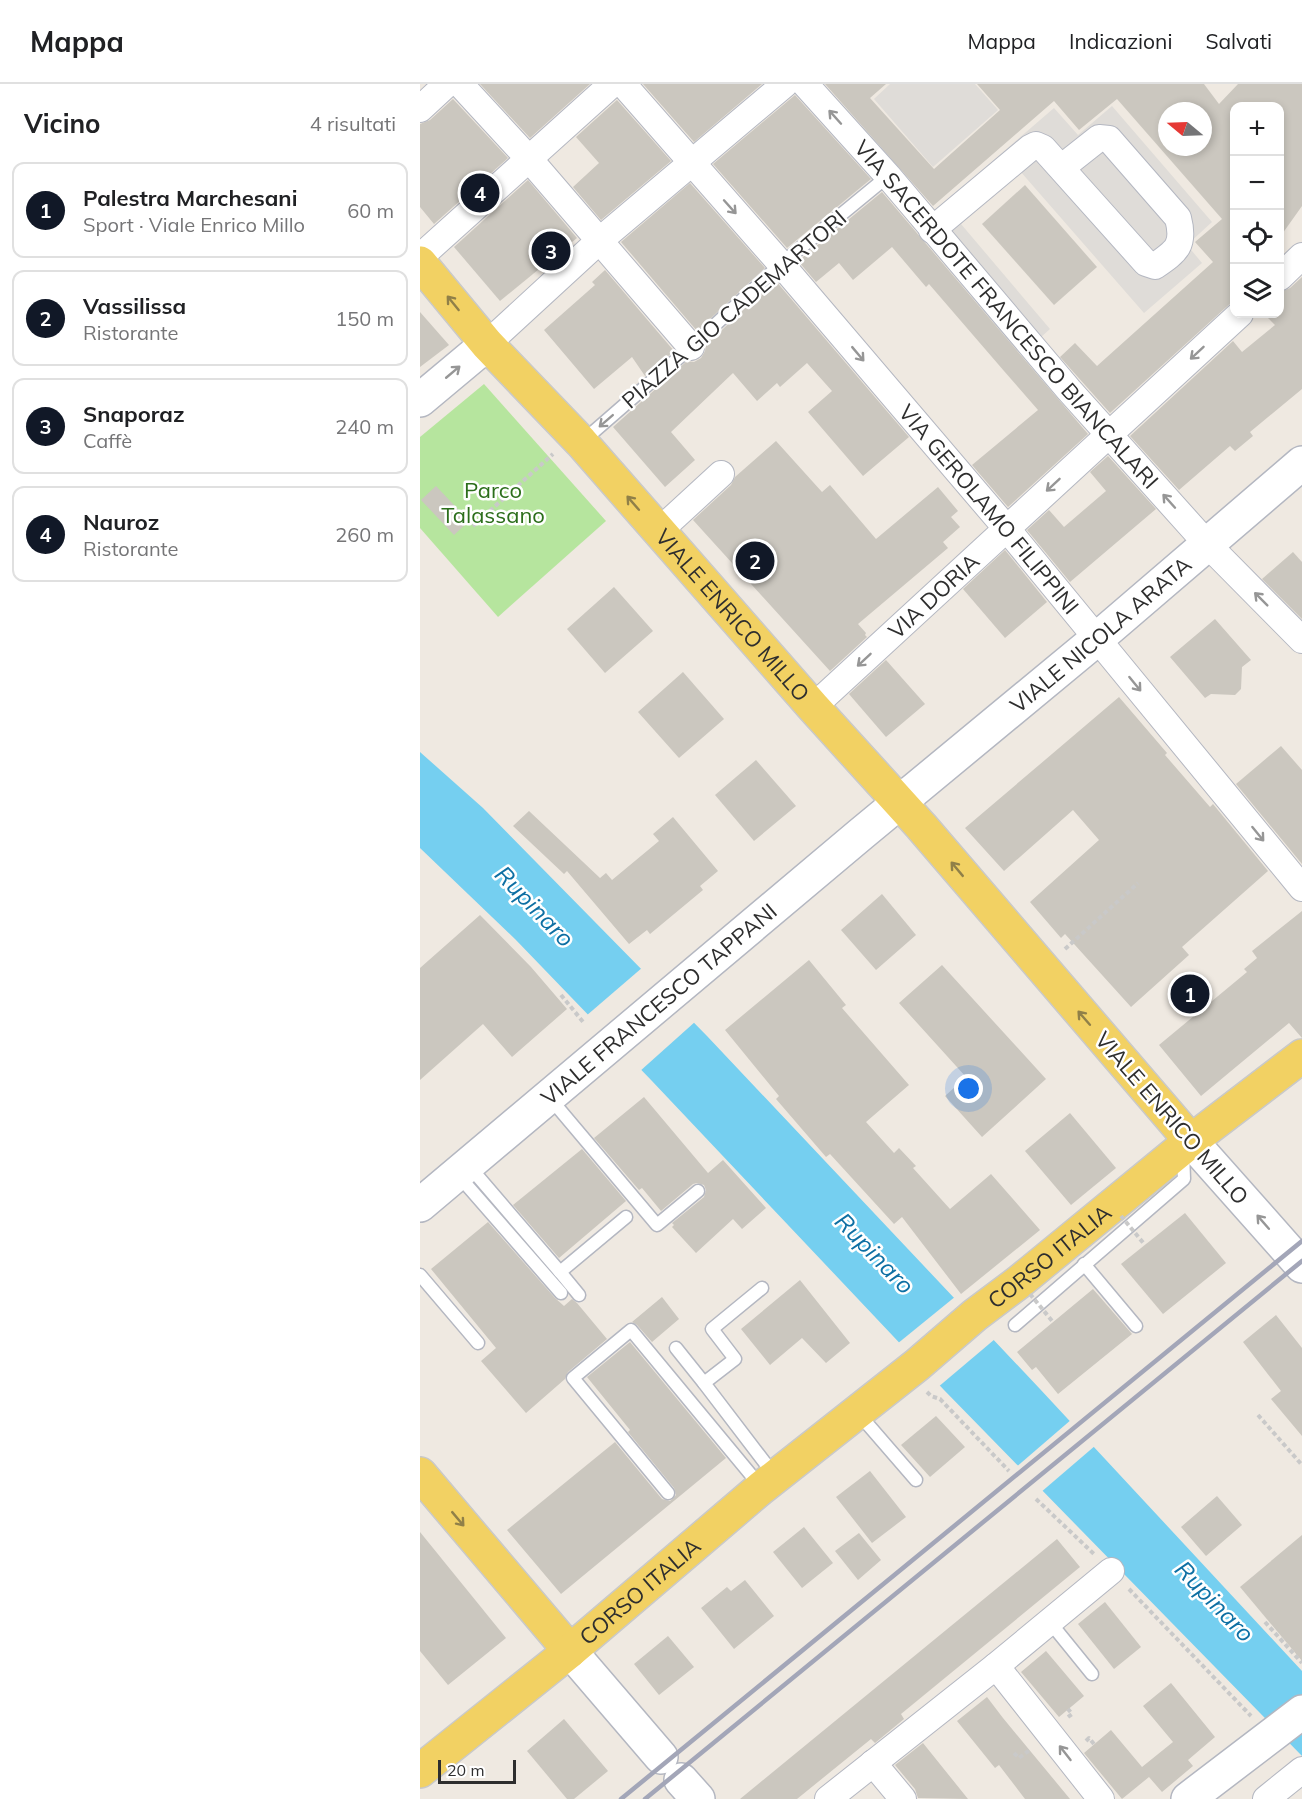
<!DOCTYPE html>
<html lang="it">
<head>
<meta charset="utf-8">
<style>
  :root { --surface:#fff; --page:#f6f6f6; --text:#202124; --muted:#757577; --line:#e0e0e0; --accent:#111827 }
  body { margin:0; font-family:Mulish,sans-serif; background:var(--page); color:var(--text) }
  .controls { position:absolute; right:18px; top:18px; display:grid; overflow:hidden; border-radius:12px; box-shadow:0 3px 9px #0003 }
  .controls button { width:54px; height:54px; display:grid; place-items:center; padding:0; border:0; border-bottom:2px solid var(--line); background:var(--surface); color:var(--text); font:30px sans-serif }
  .compass { position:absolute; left:738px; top:18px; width:54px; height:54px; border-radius:50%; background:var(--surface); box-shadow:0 3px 9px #0003; rotate:289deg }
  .scale { position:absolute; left:18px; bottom:15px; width:78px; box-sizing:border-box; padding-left:6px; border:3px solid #2e2e2e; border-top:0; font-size:16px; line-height:21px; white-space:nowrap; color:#2e2e2e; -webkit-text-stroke:4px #fff; paint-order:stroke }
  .you { position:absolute; left:549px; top:1005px; width:21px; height:21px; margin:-15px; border:4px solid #fff; border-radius:50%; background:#1a73e8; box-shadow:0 0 0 9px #1a73e833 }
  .badge { display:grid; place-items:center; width:39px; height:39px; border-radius:50%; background:var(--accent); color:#fff; font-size:20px; font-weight:700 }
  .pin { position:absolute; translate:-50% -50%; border:3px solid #fff; box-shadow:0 2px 6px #0006 }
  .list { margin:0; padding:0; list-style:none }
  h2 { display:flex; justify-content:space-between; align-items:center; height:78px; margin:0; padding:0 24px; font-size:26px }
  h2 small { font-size:20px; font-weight:400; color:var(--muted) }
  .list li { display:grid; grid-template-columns:39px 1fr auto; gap:18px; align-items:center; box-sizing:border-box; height:96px; margin:0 12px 12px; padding:0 12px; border:2px solid var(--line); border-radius:12px }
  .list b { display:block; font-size:22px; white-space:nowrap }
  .list p { margin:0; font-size:20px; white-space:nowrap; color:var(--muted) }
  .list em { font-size:20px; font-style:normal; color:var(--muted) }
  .icon { flex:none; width:33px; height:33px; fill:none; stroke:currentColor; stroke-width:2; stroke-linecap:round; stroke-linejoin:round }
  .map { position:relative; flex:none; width:882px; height:1715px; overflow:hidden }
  header { display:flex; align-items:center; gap:36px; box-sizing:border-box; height:84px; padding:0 30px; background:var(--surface); border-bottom:2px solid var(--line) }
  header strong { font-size:28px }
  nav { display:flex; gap:33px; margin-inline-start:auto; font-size:21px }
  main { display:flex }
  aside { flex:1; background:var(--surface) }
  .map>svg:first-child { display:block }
  .green { fill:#b6e59e }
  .plaza { fill:#dfdcd8 }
  .water { fill:#75cff0 }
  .pier { fill:#efe9e1 }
  .building { fill:#cbc7bf; fill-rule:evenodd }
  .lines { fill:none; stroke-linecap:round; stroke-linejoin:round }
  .lane-casing { stroke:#b4b7c1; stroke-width:15 }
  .street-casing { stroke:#b4b7c1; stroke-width:28 }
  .secondary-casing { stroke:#b4b7c1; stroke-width:36 }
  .primary-casing { stroke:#c9c9c9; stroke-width:36 }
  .path { stroke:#c9c9c9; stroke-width:4; stroke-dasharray:4.5 3; stroke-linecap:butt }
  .lane { stroke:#fff; stroke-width:12 }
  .street { stroke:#fff; stroke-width:26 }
  .secondary { stroke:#fff; stroke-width:33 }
  .primary { stroke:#f2d163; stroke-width:33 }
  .rail { stroke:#a3a6b8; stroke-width:4.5 }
  .path-bridge { stroke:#c9c9c9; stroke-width:4; stroke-dasharray:4.5 3; stroke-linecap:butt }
  .oneway { stroke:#969696 }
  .oneway2 { stroke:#908048 }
  .labels { text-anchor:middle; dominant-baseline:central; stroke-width:5; stroke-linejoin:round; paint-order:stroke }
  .street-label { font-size:22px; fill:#2e2e2e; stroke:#fff }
  .park-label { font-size:22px; fill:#2c6e1b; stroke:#fff }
  .water-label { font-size:24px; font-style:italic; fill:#0d6fa3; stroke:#fff }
</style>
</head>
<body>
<header>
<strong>Mappa</strong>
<nav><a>Mappa</a><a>Indicazioni</a><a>Salvati</a></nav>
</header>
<main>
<aside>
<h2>Vicino<small>4 risultati</small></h2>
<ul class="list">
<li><span class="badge">1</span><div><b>Palestra Marchesani</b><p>Sport · Viale Enrico Millo</p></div><em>60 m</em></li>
<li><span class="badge">2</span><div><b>Vassilissa</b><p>Ristorante</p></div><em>150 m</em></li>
<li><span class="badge">3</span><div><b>Snaporaz</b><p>Caffè</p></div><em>240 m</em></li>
<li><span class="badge">4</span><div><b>Nauroz</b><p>Ristorante</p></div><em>260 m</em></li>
</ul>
</aside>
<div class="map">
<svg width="882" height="1715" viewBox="0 0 882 1715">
  <rect width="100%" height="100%" fill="#efe9e1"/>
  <!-- green -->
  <path class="green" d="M 64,300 L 186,437 L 78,533 L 0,444 L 0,353 Z"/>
  <!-- plaza -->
  <g class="plaza">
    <path d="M 470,0 L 555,0 L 578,26 L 513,83 L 454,15 Z"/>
    <path d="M 692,22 L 792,138 L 767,161 L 782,179 L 724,229 L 600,87 L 541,140 L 630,245 L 611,262 L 504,136 L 634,24 L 658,51 Z"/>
  </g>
  <!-- water -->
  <path class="water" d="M 0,668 L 63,724 L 287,952 L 620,1305 L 882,1587 L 882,1672 L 524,1306 L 232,997 L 95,855 L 0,764 Z"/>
  <!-- pier -->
  <g class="pier">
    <path d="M 223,883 L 276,937 L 219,988 L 166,932 Z"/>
    <path d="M 536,1212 L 575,1255 L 517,1304 L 477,1260 Z"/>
    <path d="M 652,1335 L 676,1361 L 620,1409 L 595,1384 Z"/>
  </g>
  <!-- building -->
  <g class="building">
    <path d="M 60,0 L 170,0 L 110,54 Z"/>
    <path d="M 223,0 L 342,0 L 274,58 Z"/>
    <path d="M 405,0 L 466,0 L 450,14 L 514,85 L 580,26 L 557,0 L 784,0 L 799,20 L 818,0 L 882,0 L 882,122 L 860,153 L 860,22 L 814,22 L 814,216 L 690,329 L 640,273 L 655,259 L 677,282 L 793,178 L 775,158 L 802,135 L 697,15 L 659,46 L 634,17 L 513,122 ZM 747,27 L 783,27 L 783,63 L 747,63 Z"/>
    <path d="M 375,11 L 451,95 L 367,164 L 293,80 Z"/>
    <path d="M 33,15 L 88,74 L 14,140 L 0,123 L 0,40 L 10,36 Z"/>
    <path d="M 197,16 L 251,77 L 181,136 L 153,103 L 179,79 L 156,53 Z"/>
    <path d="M 108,96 L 157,154 L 80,217 L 34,163 Z"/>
    <path d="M 270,99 L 345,184 L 277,247 L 201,158 Z"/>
    <path d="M 605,101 L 677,183 L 634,221 L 562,140 Z"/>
    <path d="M 462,108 L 668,350 L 588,423 L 552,381 L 618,326 L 584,287 L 509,200 L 506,203 L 472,163 L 433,196 L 419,179 L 396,198 L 378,177 Z"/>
    <path d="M 185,186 L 254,267 L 225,292 L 212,273 L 174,305 L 124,246 L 175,201 L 172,198 Z"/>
    <path d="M 882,193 L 882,305 L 830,348 L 833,352 L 815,367 L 810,362 L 759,406 L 710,352 L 813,257 L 822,268 L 855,241 L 844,230 L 860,230 L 860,208 L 870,204 Z"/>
    <path d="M 355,196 L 489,353 L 443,392 L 388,328 L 412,307 L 387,279 L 360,303 L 357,299 L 337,317 L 313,289 L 251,348 L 275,376 L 245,403 L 193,343 L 267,277 L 274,278 L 281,274 L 285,267 L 286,261 Z"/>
    <path d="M 0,228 L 29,261 L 0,283 Z"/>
    <path d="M 356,357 L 402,408 L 410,401 L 456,455 L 518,403 L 538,427 L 531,433 L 540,443 L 523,458 L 528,464 L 438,540 L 446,549 L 445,551 L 447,553 L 410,587 L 273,436 L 311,401 L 315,393 Z"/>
    <path d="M 688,372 L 736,425 L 650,498 L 607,446 L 629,426 L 644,443 L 686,407 L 670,388 Z"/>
    <path d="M 16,402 L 49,437 L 34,451 L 1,416 Z"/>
    <path d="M 585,466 L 627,518 L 585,554 L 543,505 Z"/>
    <path d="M 873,468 L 882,478 L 882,535 L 842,495 Z"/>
    <path d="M 194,503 L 233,547 L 185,589 L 147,545 Z"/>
    <path d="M 795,535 L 831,576 L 822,583 L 821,605 L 815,611 L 791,610 L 785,614 L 750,573 Z"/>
    <path d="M 466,576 L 505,620 L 466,653 L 429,610 Z"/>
    <path d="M 263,588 L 304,635 L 259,674 L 218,628 Z"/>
    <path d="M 699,613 L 747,669 L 745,671 L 790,723 L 793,720 L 848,787 L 762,863 L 769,871 L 711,923 L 645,850 L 641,854 L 610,818 L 679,756 L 653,726 L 584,787 L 545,744 Z"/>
    <path d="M 861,662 L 882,686 L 882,780 L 816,700 Z"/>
    <path d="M 336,676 L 376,722 L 334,757 L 295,711 Z"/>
    <path d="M 109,727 L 180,794 L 186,789 L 192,796 L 239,757 L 233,750 L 253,733 L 298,787 L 280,802 L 283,806 L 230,850 L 227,846 L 209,860 L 147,787 L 144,790 L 93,742 Z"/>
    <path d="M 462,810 L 496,851 L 456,886 L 421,846 Z"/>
    <path d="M 882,827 L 882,954 L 869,939 L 781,1012 L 739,961 L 827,888 L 824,885 L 837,874 L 832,867 Z"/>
    <path d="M 60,831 L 111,883 L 147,925 L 92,973 L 63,940 L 0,996 L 0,884 Z"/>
    <path d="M 389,876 L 426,921 L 422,924 L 489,1001 L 446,1038 L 474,1069 L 479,1064 L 496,1082 L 493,1084 L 530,1125 L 571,1090 L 620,1146 L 541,1210 L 482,1133 L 474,1140 L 410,1070 L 406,1073 L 356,1015 L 359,1012 L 305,946 Z"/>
    <path d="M 522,881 L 626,995 L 562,1053 L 525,1012 L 546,993 L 479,919 Z"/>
    <path d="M 224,1013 L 288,1089 L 303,1076 L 346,1124 L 322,1145 L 313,1135 L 276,1169 L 252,1143 L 254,1141 L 252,1139 L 284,1113 L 286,1106 L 284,1101 L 277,1099 L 273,1100 L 241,1127 L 222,1104 L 219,1106 L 174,1054 Z"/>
    <path d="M 650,1029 L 696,1084 L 651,1121 L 605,1067 Z"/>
    <path d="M 162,1065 L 206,1117 L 139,1174 L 93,1121 Z"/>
    <path d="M 765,1129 L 806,1179 L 743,1230 L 701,1180 Z"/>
    <path d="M 68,1138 L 135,1214 L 144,1222 L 152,1215 L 157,1219 L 187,1255 L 148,1288 L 145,1295 L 106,1329 L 61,1277 L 76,1264 L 11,1185 Z"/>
    <path d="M 380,1196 L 430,1259 L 406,1279 L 382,1254 L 350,1281 L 321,1245 Z"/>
    <path d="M 673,1205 L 712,1250 L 638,1310 L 616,1283 L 612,1286 L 597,1268 Z"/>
    <path d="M 242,1213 L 259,1235 L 232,1258 L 217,1241 L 212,1238 Z"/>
    <path d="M 856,1231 L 882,1264 L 882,1352 L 851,1315 L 861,1307 L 823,1258 Z"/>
    <path d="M 210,1258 L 306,1374 L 141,1510 L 87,1446 L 195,1358 L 242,1415 L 250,1417 L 256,1411 L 254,1404 L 208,1348 L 210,1346 L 167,1293 Z"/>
    <path d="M 516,1332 L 545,1363 L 510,1393 L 481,1361 Z"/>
    <path d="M 450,1387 L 486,1433 L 452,1459 L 416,1413 Z"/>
    <path d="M 797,1412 L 822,1441 L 786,1472 L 761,1443 Z"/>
    <path d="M 384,1443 L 413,1479 L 382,1504 L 353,1468 Z"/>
    <path d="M 0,1448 L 86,1554 L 28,1601 L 0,1567 Z"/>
    <path d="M 439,1449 L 461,1476 L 438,1496 L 415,1467 Z"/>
    <path d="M 882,1451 L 882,1577 L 820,1503 Z"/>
    <path d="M 637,1455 L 660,1483 L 481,1630 L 484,1635 L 455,1659 L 451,1655 L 377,1715 L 320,1715 Z"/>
    <path d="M 325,1496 L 354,1532 L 314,1565 L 281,1524 L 307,1503 L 311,1507 Z"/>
    <path d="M 685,1518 L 721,1563 L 694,1585 L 658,1540 Z"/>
    <path d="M 248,1552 L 274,1583 L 239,1611 L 214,1580 Z"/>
    <path d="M 626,1567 L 664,1612 L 639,1633 L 601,1588 Z"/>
    <path d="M 751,1599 L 795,1653 L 768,1676 L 773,1682 L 742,1708 L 729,1693 L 702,1715 L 664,1669 L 691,1646 L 722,1683 L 753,1658 L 723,1622 Z"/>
    <path d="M 567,1613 L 583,1634 L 650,1715 L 605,1715 L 579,1681 L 575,1684 L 537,1637 Z"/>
    <path d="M 144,1635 L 188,1687 L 154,1715 L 147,1715 L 107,1667 Z"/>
    <path d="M 503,1659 L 548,1715 L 498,1714 L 495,1705 L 475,1681 Z"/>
  </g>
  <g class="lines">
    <!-- lane casing -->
    <g class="lane-casing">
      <g id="lane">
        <path d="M 163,357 L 271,263 L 361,180 L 468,92"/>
        <path d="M 129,1013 L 237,1141 L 278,1107"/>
        <path d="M 49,1082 L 140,1188 L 206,1133"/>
        <path d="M 38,1091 L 141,1209"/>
        <path d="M 664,1180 L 716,1242"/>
        <path d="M 140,1188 L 159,1211"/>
        <path d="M 0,1191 L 58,1259"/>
        <path d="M 342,1204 L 292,1245 L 315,1275 L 284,1299 L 355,1392"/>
        <path d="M 595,1241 L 764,1095 L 763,1068"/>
        <path d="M 256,1264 L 284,1299"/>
        <path d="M 438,1329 L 496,1396"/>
        <path d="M 248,1409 L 153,1294 L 211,1246 L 341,1403"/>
        <path d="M 629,1537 L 672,1590"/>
      </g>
    </g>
    <!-- street casing -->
    <g class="street-casing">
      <g id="street">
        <path d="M 40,0 L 110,76 L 271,263"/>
        <path id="s1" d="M 203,0 L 361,180 L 587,445 L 882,804"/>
        <path id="s2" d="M 385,0 L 468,92 L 649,306 L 788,461 L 882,556"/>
        <path d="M 0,25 L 27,0"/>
        <path d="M 512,146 L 610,64 L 616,61 L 623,64 L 726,179 L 735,182 C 757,167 765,161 758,134 L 689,55 L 679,54 L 641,84"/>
        <path d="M 0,173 L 192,0"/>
        <path d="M 860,193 L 882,172"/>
        <path d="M 67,260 L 179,157 L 365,0"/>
        <path d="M 238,448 L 301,390"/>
        <path id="s3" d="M 393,623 L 820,230"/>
        <path d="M 576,1582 L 681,1715"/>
        <path d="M 453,1679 L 483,1715"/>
        <path d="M 408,1715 L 576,1582 L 691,1487"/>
        <path d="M 846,1715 L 882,1686"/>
      </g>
    </g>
    <!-- secondary casing -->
    <g class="secondary-casing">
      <g id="secondary">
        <path d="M 0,316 L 67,260"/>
        <path d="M 771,1057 L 882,1182"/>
        <path id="s4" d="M 0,1121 L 441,750 L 678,554 L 882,379"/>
        <path d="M 150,1567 L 241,1673"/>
        <path d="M 261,1696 L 278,1715"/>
        <path d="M 768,1715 L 882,1628"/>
      </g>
    </g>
    <!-- primary casing -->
    <g class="primary-casing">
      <g id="primary">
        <path id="s5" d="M 0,179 L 67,260 L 161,358 L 393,623 L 501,742 L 771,1057"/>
        <path d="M 0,1390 L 150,1567"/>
        <path id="s6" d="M 0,1687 L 150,1567 L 341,1404 L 497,1281 L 555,1231 L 599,1198 L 771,1057 L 882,972"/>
      </g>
    </g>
    <!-- path -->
    <g class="path">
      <path d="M 53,442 L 133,370"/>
      <path d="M 645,865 L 718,799"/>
      <path d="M 141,911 L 164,939"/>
      <path d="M 507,1308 L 511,1312 L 520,1315 L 589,1387"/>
      <path d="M 838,1331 L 882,1381"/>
      <path d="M 616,1415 L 674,1470"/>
      <path d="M 709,1505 L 831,1632"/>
      <path d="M 845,1538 L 882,1579"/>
      <path d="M 648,1633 L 652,1630 L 648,1625"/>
      <path d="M 666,1657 L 669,1654 L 674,1660"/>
      <path d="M 594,1669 L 599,1674 L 611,1665"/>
    </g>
    <!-- lane -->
    <use href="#lane" class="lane"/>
    <!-- street -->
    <use href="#street" class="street"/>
    <!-- secondary -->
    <use href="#secondary" class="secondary"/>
    <!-- primary -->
    <use href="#primary" class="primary"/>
    <!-- rail -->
    <g class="rail">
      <path d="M 201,1715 L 882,1157"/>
      <path d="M 225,1715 L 882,1177"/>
    </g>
    <!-- path-bridge -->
    <g class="path-bridge">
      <path d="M 701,1132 L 725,1161"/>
      <path d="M 610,1210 L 633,1238"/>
    </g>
  </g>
  <!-- one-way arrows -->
  <defs><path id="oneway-shaft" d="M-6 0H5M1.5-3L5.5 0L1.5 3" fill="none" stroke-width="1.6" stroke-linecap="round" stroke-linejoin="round" transform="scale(1.5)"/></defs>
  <g class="oneway">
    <use href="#oneway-shaft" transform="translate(415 33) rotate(-132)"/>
    <use href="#oneway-shaft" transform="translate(310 123) rotate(48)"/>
    <use href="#oneway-shaft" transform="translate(777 269) rotate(137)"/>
    <use href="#oneway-shaft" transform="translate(438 270) rotate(50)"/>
    <use href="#oneway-shaft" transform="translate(33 288) rotate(-40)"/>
    <use href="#oneway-shaft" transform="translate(186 337) rotate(139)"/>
    <use href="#oneway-shaft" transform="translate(633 401) rotate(137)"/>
    <use href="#oneway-shaft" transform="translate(749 417) rotate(-132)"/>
    <use href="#oneway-shaft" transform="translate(841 515) rotate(-135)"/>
    <use href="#oneway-shaft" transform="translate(444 576) rotate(137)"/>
    <use href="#oneway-shaft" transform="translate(715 600) rotate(51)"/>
    <use href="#oneway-shaft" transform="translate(838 750) rotate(51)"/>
    <use href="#oneway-shaft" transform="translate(843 1138) rotate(-131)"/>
    <use href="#oneway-shaft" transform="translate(645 1669) rotate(-128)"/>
  </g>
  <g class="oneway2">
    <use href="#oneway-shaft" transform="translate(33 219) rotate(-129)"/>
    <use href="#oneway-shaft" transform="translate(213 419) rotate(-131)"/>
    <use href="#oneway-shaft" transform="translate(537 785) rotate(-130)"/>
    <use href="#oneway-shaft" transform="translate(664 934) rotate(-131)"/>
    <use href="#oneway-shaft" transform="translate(38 1435) rotate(50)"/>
  </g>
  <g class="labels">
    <!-- street labels -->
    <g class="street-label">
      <text transform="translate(314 225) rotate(-41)">PIAZZA GIO CADEMARTORI</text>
      <text stroke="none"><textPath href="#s2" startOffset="306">VIA SACERDOTE FRANCESCO BIANCALARI</textPath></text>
      <text stroke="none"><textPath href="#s1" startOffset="561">VIA GEROLAMO FILIPPINI</textPath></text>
      <text stroke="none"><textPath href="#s3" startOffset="164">VIA DORIA</textPath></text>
      <text stroke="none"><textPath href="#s5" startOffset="471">VIALE ENRICO MILLO</textPath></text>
      <text stroke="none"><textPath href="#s4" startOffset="888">VIALE NICOLA ARATA</textPath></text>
      <text stroke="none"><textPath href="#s4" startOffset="312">VIALE FRANCESCO TAPPANI</textPath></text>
      <text transform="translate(752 1034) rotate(49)">VIALE ENRICO MILLO</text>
      <text stroke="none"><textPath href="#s6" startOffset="813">CORSO ITALIA</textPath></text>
      <text stroke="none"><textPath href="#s6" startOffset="284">CORSO ITALIA</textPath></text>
    </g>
    <!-- park labels -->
    <g class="park-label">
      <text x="73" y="406">Parco<tspan x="73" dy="25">Talassano</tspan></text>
    </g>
    <!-- water labels -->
    <g class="water-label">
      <text transform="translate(115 822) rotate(46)">Rupinaro</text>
      <text transform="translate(455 1169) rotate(46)">Rupinaro</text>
      <text transform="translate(795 1517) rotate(46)">Rupinaro</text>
    </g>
  </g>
</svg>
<div class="controls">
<button>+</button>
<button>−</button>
<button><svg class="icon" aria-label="locate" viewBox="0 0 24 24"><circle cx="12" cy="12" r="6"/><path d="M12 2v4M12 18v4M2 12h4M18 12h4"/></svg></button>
<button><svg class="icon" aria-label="layers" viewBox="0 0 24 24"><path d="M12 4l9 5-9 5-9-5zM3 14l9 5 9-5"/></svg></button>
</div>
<svg class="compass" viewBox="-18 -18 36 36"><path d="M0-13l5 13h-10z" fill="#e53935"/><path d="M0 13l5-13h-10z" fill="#757577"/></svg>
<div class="scale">20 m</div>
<div class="you"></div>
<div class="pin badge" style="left:770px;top:910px">1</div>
<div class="pin badge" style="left:335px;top:477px">2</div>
<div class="pin badge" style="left:131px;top:167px">3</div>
<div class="pin badge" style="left:60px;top:109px">4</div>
</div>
</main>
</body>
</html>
